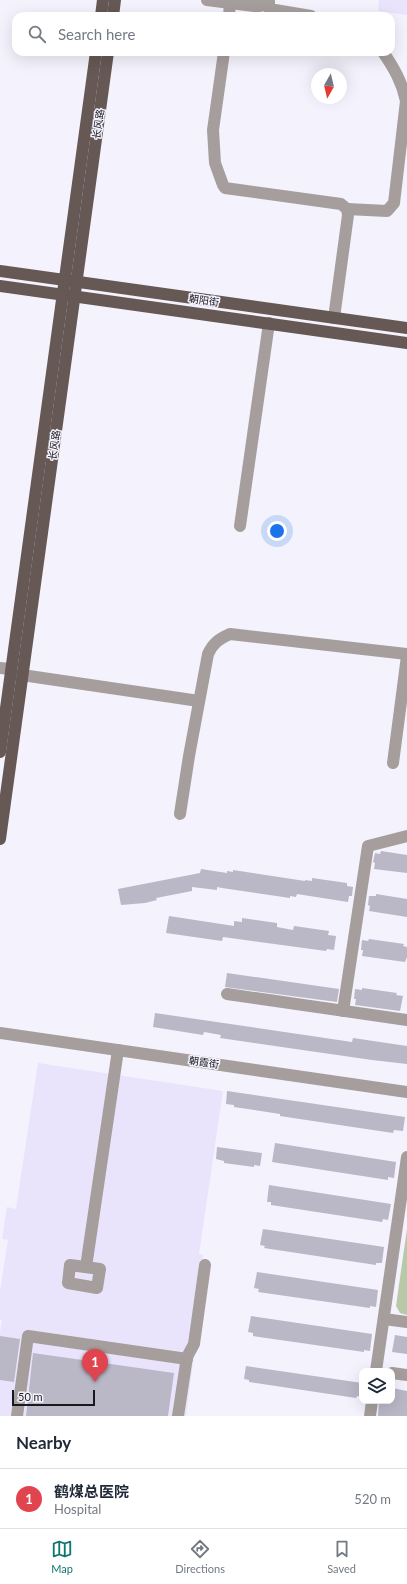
<!DOCTYPE html>
<html lang="en">
<head>
<meta charset="utf-8">
<style>
  :root { --surface:#fff; --page:#f6f6f7; --text:#1f2937; --muted:#747a83; --line:#e0e1e3; --accent:#0f766e }
  body { margin:0; font-family:Lato,"Noto Sans SC",sans-serif; background:var(--page); color:var(--text) }
  .controls { position:absolute; right:12px; bottom:12px; display:grid; overflow:hidden; border-radius:8px; box-shadow:0 4px 16px #0002 }
  .controls button { width:36px; height:36px; display:grid; place-items:center; padding:0; border:0; border-bottom:1px solid var(--line); background:var(--surface); color:var(--text); font:20px sans-serif }
  .compass { position:absolute; left:311px; top:68px; width:36px; height:36px; border-radius:50%; background:var(--surface); box-shadow:0 4px 16px #0002; rotate:188deg }
  .scale { position:absolute; left:12px; bottom:10px; width:83px; box-sizing:border-box; padding-left:4px; border:2px solid #19181e; border-top:0; font-size:11px; line-height:14px; white-space:nowrap; color:#19181e; -webkit-text-stroke:3px #f4f2fc; paint-order:stroke }
  .you { position:absolute; left:277px; top:531px; width:14px; height:14px; margin:-10px; border:3px solid #fff; border-radius:50%; background:#1a73e8; box-shadow:0 0 0 6px #1a73e833 }
  .badge { display:grid; place-items:center; width:26px; height:26px; border-radius:50%; background:var(--accent); color:#fff; font-size:13px; font-weight:700 }
  .pin { position:absolute; translate:-50% -33px; filter:drop-shadow(0 1px 2px #0008) }
  .pin::after { content:''; position:absolute; top:21px; width:14px; height:12px; background:inherit; clip-path:polygon(0 0,100% 0,50% 100%) }
  .list { margin:0; padding:0; list-style:none }
  h2 { display:flex; justify-content:space-between; align-items:center; height:52px; margin:0; padding:0 16px; font-size:17px }
  h2 small { font-size:13px; font-weight:400; color:var(--muted) }
  .list li { display:grid; grid-template-columns:26px 1fr auto; gap:12px; align-items:center; box-sizing:border-box; height:60px; padding:0 16px; border-top:1px solid var(--line) }
  .list b { display:block; font-size:15px; white-space:nowrap }
  .list p { margin:0; font-size:13px; white-space:nowrap; color:var(--muted) }
  .list em { font-size:13px; font-style:normal; color:var(--muted) }
  .icon { flex:none; width:22px; height:22px; fill:none; stroke:currentColor; stroke-width:2; stroke-linecap:round; stroke-linejoin:round }
  .map { position:relative; flex:none; width:407px; height:1416px; overflow:hidden }
  .search { position:absolute; background:var(--surface); box-shadow:0 4px 16px #0002; left:12px; right:12px; top:12px; height:44px; display:flex; align-items:center; gap:10px; box-sizing:border-box; padding:0 14px; border-radius:12px; color:var(--muted); font-size:15px }
  .sheet { height:112px; background:var(--surface) }
  nav { display:flex; justify-content:space-around; align-items:center; box-sizing:border-box; height:56px; border-top:1px solid var(--line); background:var(--surface); font-size:11px; color:var(--muted) }
  nav a { display:grid; justify-items:center; gap:2px }
  nav .on { color:var(--accent) }
  .map>svg:first-child { display:block }
  .built { fill:#e9e4fc }
  .green { fill:#b7c9a8 }
  .building { fill:#bab7c7 }
  .lines { fill:none; stroke-linecap:round; stroke-linejoin:round }
  .minor { stroke:#a69e9c; stroke-width:12 }
  .major { stroke:#665854; stroke-width:12 }
  .labels { text-anchor:middle; dominant-baseline:central; stroke-width:3; stroke-linejoin:round; paint-order:stroke }
  .street-label { font-size:10px; fill:#19181e; stroke:#f4f2fc }
</style>
</head>
<body>
<div class="map">
<svg width="407" height="1416" viewBox="0 0 407 1416">
  <rect width="100%" height="100%" fill="#f4f2fc"/>
  <!-- built -->
  <g class="built">
    <path d="M 379,0 L 407,0 L 407,15 L 378,11 Z"/>
    <path d="M 38,1063 L 223,1091 L 199,1254 L 203,1255 L 189,1348 L 195,1349 L 186,1416 L 0,1416 L 0,1332 L 2,1320 L 0,1320 L 0,1291 L 8,1240 L 2,1239 L 7,1207 L 16,1209 Z"/>
  </g>
  <!-- green -->
  <path class="green" d="M 407,1229 L 407,1315 L 400,1313 L 396,1306 Z"/>
  <!-- building -->
  <g class="building">
    <path d="M 381,851 L 407,855 L 407,873 L 374,869 L 375,863 L 373,862 L 375,853 L 380,854 Z"/>
    <path d="M 201,869 L 227,873 L 227,871 L 233,872 L 233,870 L 305,881 L 305,880 L 312,881 L 312,878 L 347,883 L 347,886 L 353,887 L 352,896 L 349,896 L 348,902 L 297,894 L 296,897 L 290,896 L 290,898 L 222,888 L 217,887 L 217,890 L 192,887 L 192,891 L 156,898 L 157,900 L 145,903 L 121,905 L 118,889 L 200,873 Z"/>
    <path d="M 376,894 L 407,899 L 407,917 L 369,911 L 370,906 L 368,905 L 369,896 L 376,896 Z"/>
    <path d="M 169,916 L 234,926 L 234,921 L 242,922 L 242,918 L 277,923 L 277,927 L 293,930 L 294,926 L 329,931 L 328,935 L 336,936 L 334,950 L 327,949 L 326,951 L 223,937 L 222,941 L 166,933 Z"/>
    <path d="M 369,939 L 404,944 L 403,946 L 407,947 L 407,957 L 405,962 L 362,956 L 363,950 L 361,950 L 362,940 L 368,941 Z"/>
    <path d="M 227,973 L 339,989 L 337,1002 L 225,987 Z"/>
    <path d="M 362,988 L 397,993 L 396,995 L 403,996 L 400,1011 L 355,1005 L 356,999 L 354,999 L 355,989 L 362,990 Z"/>
    <path d="M 155,1013 L 352,1042 L 353,1038 L 407,1046 L 407,1064 L 372,1060 L 220,1038 L 221,1035 L 204,1032 L 203,1035 L 153,1027 Z"/>
    <path d="M 227,1091 L 405,1117 L 403,1131 L 394,1130 L 393,1133 L 346,1126 L 280,1116 L 280,1114 L 234,1107 L 234,1105 L 226,1104 Z"/>
    <path d="M 275,1143 L 396,1162 L 394,1178 L 388,1177 L 388,1180 L 272,1162 Z"/>
    <path d="M 217,1147 L 262,1153 L 260,1166 L 254,1165 L 254,1167 L 224,1163 L 224,1161 L 216,1159 Z"/>
    <path d="M 269,1185 L 391,1204 L 388,1220 L 383,1219 L 382,1222 L 271,1205 L 271,1202 L 267,1202 Z"/>
    <path d="M 263,1229 L 384,1247 L 382,1263 L 376,1263 L 376,1265 L 264,1248 L 265,1246 L 260,1245 Z"/>
    <path d="M 257,1272 L 378,1290 L 376,1307 L 370,1306 L 370,1308 L 258,1292 L 259,1289 L 254,1288 Z"/>
    <path d="M 251,1316 L 372,1334 L 370,1351 L 364,1350 L 364,1352 L 253,1336 L 253,1333 L 248,1332 Z"/>
    <path d="M 395,1335 L 407,1337 L 407,1354 L 392,1352 Z"/>
    <path d="M 0,1336 L 20,1339 L 14,1382 L 0,1380 Z"/>
    <path d="M 33,1353 L 174,1373 L 168,1416 L 26,1416 Z"/>
    <path d="M 246,1366 L 362,1383 L 362,1397 L 357,1396 L 356,1398 L 249,1382 L 249,1380 L 244,1379 Z"/>
    <path d="M 392,1388 L 407,1391 L 407,1416 L 378,1416 L 379,1401 L 392,1401 Z"/>
  </g>
  <g class="lines">
    <!-- minor -->
    <g class="minor">
      <path d="M 207,0 L 254,6 L 260,6 L 268,0"/>
      <path d="M 269,0 L 269,9 L 311,16"/>
      <path d="M 229,16 L 230,3"/>
      <path d="M 224,52 L 213,130 L 215,163 L 223,185 L 225,188 L 341,204 L 347,209 L 348,215 L 334,318"/>
      <path d="M 347,209 L 387,211 L 394,203 L 406,101 C 402,82 394,68 383,52"/>
      <path d="M 240,526 L 269,323"/>
      <path d="M 0,668 L 11,669"/>
      <path d="M 22,675 L 199,701"/>
      <path d="M 393,763 L 407,656"/>
      <path d="M 180,814 L 189,756 L 208,654 C 213,643 219,639 230,634 L 407,654"/>
      <path d="M 227,994 L 407,1020"/>
      <path d="M 343,1011 L 368,846 L 407,836"/>
      <path d="M 0,1033 L 407,1092"/>
      <path d="M 70,1265 L 100,1269 L 97,1288 L 68,1283 Z"/>
      <path d="M 86,1267 L 118,1050"/>
      <path d="M 384,1319 L 407,1322"/>
      <path d="M 376,1371 L 407,1157"/>
      <path d="M 392,1373 L 407,1375"/>
      <path d="M 17,1416 L 28,1336 L 187,1359"/>
      <path d="M 178,1416 L 187,1357 L 194,1344 L 205,1265"/>
      <path d="M 370,1416 L 372,1401"/>
    </g>
    <!-- major -->
    <g class="major">
      <path d="M 101,16 L 103,0"/>
      <path d="M 113,16 L 115,0"/>
      <path d="M 0,271 L 407,328"/>
      <path d="M 0,286 L 407,343"/>
      <path d="M 0,752 L 96,52"/>
      <path d="M 0,839 L 108,52"/>
    </g>
  </g>
  <g class="labels">
    <!-- street labels -->
    <g class="street-label">
      <text transform="translate(98 124) rotate(-82)">长风路</text>
      <text transform="translate(204 300) rotate(8)">朝阳街</text>
      <text transform="translate(54 445) rotate(-82)">长风路</text>
      <text transform="translate(204 1062) rotate(8)">朝霞街</text>
    </g>
  </g>
</svg>
<div class="controls">
<button><svg class="icon" aria-label="layers" viewBox="0 0 24 24"><path d="M12 4l9 5-9 5-9-5zM3 14l9 5 9-5"/></svg></button>
</div>
<svg class="compass" viewBox="-18 -18 36 36"><path d="M0-13l5 13h-10z" fill="#e53935"/><path d="M0 13l5-13h-10z" fill="#747a83"/></svg>
<div class="scale">50 m</div>
<div class="you"></div>
<div class="pin badge" style="left:95px;top:1382px;background:#e0444e">1</div>
<div class="search"><svg class="icon" aria-label="search" viewBox="0 0 24 24"><circle cx="10" cy="10" r="6"/><path d="M15 15l6 6"/></svg>Search here</div>
</div>
<section class="sheet">
<h2>Nearby<small></small></h2>
<ul class="list">
<li><span class="badge" style="background:#e0444e">1</span><div><b>鹤煤总医院</b><p>Hospital</p></div><em>520 m</em></li>
</ul>
</section>
<nav>
<a class="on"><svg class="icon" aria-label="map" viewBox="0 0 24 24"><path d="M3 6l6-2 6 2 6-2v14l-6 2-6-2-6 2zM9 4v14M15 6v14"/></svg>Map</a>
<a><svg class="icon" aria-label="directions" viewBox="0 0 24 24"><path d="M12 3l9 9-9 9-9-9zM9 14v-3h6M13 9l2 2-2 2"/></svg>Directions</a>
<a><svg class="icon" aria-label="saved" viewBox="0 0 24 24"><path d="M7 4h10v16l-5-4-5 4z"/></svg>Saved</a>
</nav>
</body>
</html>
